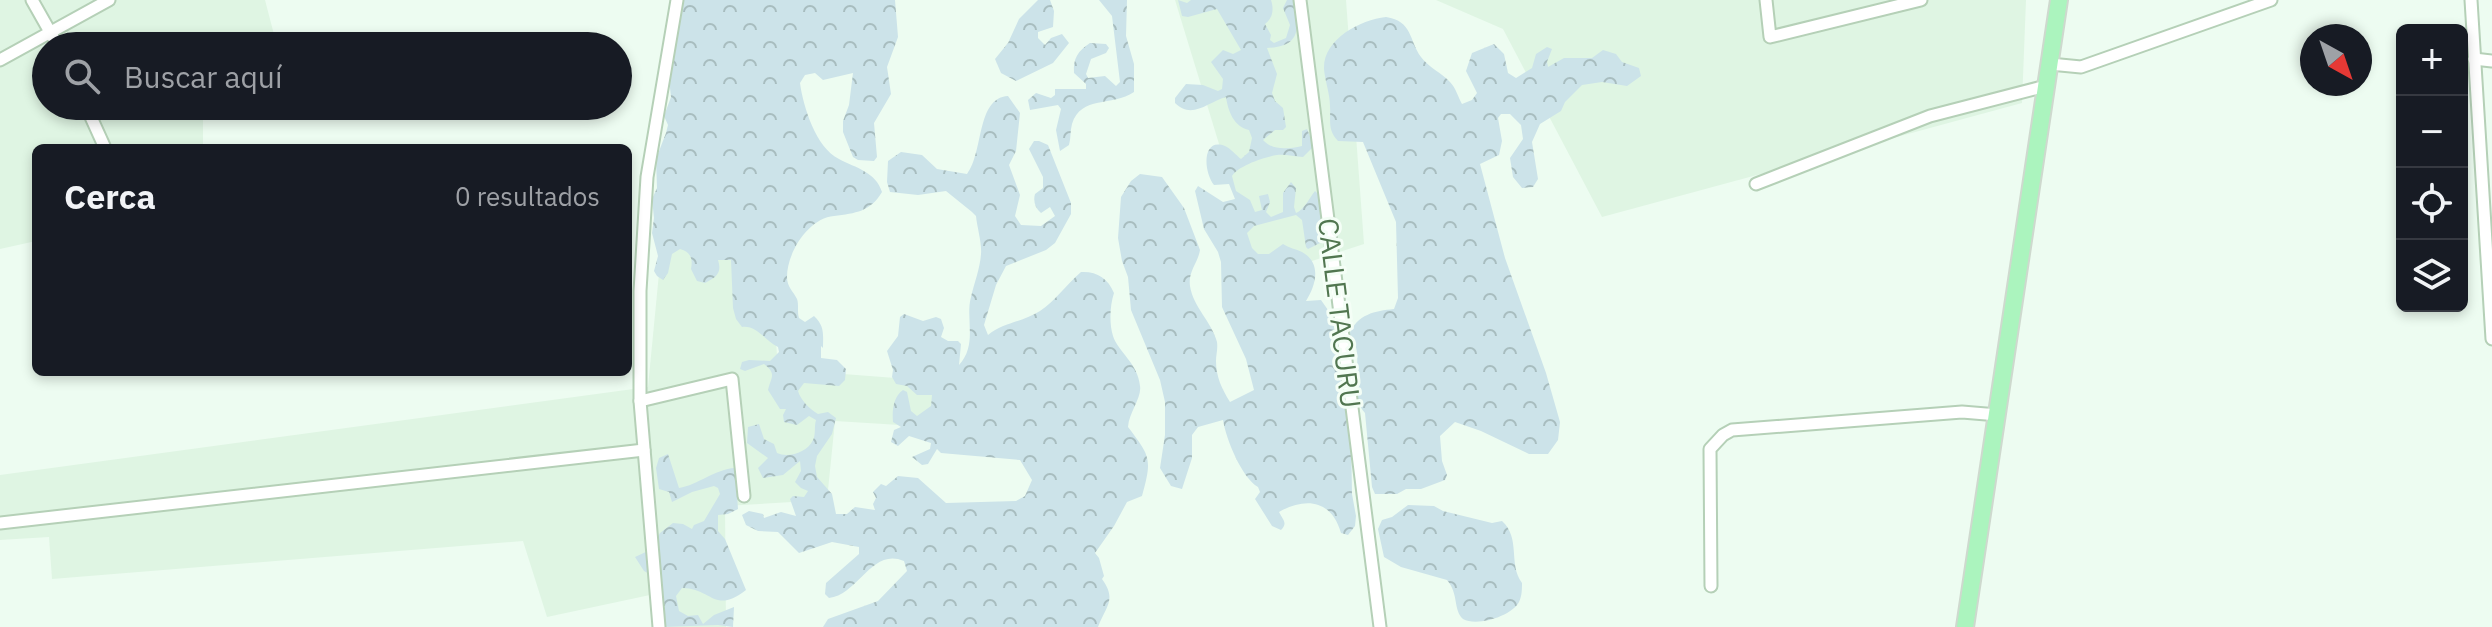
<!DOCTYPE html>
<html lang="es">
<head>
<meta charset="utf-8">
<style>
  :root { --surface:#171b24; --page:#242831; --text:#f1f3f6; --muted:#9ea1a6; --line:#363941 }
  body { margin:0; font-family:"IBM Plex Sans",sans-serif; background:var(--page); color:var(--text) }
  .controls { position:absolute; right:24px; top:24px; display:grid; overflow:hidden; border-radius:12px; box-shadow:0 4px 12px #0003 }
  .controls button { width:72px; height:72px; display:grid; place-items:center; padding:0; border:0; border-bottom:2px solid var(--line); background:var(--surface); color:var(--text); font:40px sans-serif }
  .compass { position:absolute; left:2300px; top:24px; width:72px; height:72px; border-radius:50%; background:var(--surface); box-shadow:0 4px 12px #0003; rotate:140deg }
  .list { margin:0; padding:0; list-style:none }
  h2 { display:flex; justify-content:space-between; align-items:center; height:104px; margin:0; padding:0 32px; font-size:34px }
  h2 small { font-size:26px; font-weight:400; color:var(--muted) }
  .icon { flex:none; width:44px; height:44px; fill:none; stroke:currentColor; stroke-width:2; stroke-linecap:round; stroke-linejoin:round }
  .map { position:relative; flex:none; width:2492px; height:627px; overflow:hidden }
  .search { position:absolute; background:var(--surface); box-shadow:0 4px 12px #0003; left:32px; top:32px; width:600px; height:88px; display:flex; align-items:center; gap:20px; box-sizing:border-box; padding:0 28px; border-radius:44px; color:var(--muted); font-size:30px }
  .panel { position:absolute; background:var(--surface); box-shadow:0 4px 12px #0003; left:32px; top:144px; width:600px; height:232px; border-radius:12px }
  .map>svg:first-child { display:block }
  .residential { fill:#dff5e3 }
  .forest { fill:url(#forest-crowns) }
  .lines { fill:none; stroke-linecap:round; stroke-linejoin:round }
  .street-casing { stroke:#b5d0b7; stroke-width:15 }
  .primary-casing { stroke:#ced9ce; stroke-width:20 }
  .street { stroke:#fff; stroke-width:11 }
  .primary { stroke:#abf4be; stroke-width:16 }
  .labels { text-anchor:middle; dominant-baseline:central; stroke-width:6; stroke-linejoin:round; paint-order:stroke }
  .street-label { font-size:28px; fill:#517650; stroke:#f4fef6 }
</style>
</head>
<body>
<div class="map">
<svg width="2492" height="627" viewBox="0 0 2492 627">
  <defs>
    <pattern id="forest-crowns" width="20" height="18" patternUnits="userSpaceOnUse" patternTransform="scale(2)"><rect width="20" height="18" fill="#cce3e9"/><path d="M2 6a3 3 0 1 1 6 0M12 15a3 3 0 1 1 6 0" fill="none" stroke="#a8bdbf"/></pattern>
  </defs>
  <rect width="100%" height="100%" fill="#edfcf1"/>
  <!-- residential -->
  <g class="residential">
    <path d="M 0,0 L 265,0 L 277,46 L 46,46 L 46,106 L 203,106 L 203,148 L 36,148 L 36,241 L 0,249 Z"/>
    <path d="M 1175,0 L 1346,0 L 1364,244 L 1260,278 Z"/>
    <path d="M 1436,0 L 2026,0 L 2022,103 L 1602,217 L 1503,29 Z"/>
    <path d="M 759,107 L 778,369 L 1013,387 L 1013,432 L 835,421 L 827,500 L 725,506 L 726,627 L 668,627 L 664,592 L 547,617 L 523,541 L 52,579 L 49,537 L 0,540 L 0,475 L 648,387 L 675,108 Z"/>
  </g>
  <!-- forest -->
  <g class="forest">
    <path d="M 682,0 L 895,0 L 898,37 L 887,67 L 891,94 L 874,123 L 877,157 L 874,161 L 858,160 L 853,157 L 843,132 L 843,121 L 849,105 L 853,73 L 823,80 L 815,73 L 805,75 L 800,83 C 803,106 816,148 839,159 C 856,168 876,172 882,192 C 870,212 856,213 834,216 C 809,218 787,252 787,277 C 787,287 793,291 797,299 C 799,304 797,313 799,318 L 805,322 L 814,316 C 825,326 823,335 823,348 L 821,346 L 821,358 L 837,360 L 846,369 L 845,380 L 839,386 L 804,383 L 798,391 C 801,401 810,409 818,414 L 828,412 L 836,418 L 832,434 L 817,456 L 815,466 L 817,477 L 832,494 L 836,514 L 847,514 L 855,507 L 875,510 L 873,504 L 876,498 L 873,492 L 881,484 L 886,486 L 898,476 L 918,478 L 946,503 L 1016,501 L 1025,496 L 1032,480 L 1020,460 L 941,453 L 937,449 L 928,464 L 922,465 L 912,457 L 930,449 L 931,443 L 909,436 L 898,446 L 891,442 L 894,430 L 901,427 L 893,422 C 892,411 893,397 903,390 L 907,392 L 911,411 L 917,416 L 931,406 L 932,395 L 917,395 L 907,386 L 896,384 L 892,377 L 893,370 L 887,351 L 898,336 L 900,317 L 904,314 L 923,321 L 936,317 L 941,319 L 944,328 L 941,337 L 948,341 L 958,341 L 961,344 L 959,365 C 978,344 965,319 971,297 C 974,283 980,269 981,254 C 982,243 977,227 976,216 L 972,212 L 946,191 L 918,195 L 890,192 L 887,182 L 888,161 L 901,152 L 922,155 L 937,169 L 967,174 C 984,152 976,98 1008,96 L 1020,113 L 1016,151 L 1009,165 L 1020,195 L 1015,216 L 1021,225 L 1041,226 L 1055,216 L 1050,207 L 1041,213 C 1035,208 1033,201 1035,194 L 1043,188 L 1043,177 L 1029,149 L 1034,141 L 1039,141 L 1048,145 L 1071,203 L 1071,214 L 1055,243 L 1046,250 L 1006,266 L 996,285 L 984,325 L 988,335 C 1004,322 1023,322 1040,311 C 1055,301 1067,284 1081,272 C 1096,271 1108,278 1114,293 C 1110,305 1109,323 1113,336 C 1118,352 1138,363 1140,386 C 1142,398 1129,412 1128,427 C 1151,457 1152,459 1142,496 L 1127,502 L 1114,526 L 1095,553 L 1099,558 L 1104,576 L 1102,579 C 1117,600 1106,606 1098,627 L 823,627 L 828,619 L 878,601 L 907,571 L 904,561 C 872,547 859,594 829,598 L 825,594 L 826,583 L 859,554 L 859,547 L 832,542 L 799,553 L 778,532 L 758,531 L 746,525 L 742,515 L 749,511 L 763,514 L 764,518 L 781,512 L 796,516 L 790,499 L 793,496 L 804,497 L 808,491 L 801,488 L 795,482 L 801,471 L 800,461 L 783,475 L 763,478 L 758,468 L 768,458 L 747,443 L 748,427 L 759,424 L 764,439 L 774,444 L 777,453 C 788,458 807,453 813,440 C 816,435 814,426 816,420 L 809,416 L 797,425 L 784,422 L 783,415 L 786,409 L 780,409 L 768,390 C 771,377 777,374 764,364 L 745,371 L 740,369 L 742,362 L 749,360 L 770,361 L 779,352 L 778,347 C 765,341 757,325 742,327 L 736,319 L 733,308 L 731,260 L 718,260 C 722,273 717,277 705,283 L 697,281 L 691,269 C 693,259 691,252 680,249 L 672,254 L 668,273 L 663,280 L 657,276 L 654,271 L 658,256 L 652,233 L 654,218 L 652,199 L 657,188 L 656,159 L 666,133 L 668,125 L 664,116 L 671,97 L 668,70 Z"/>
    <path d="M 1038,0 L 1050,0 L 1054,11 L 1053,27 L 1038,32 L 1038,38 L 1045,45 L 1051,38 L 1062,34 L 1069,43 L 1053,63 L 1016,81 L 1001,73 L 995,59 L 1008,43 L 1019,19 Z"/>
    <path d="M 1099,0 L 1127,0 L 1126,36 L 1134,64 L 1134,92 C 1112,107 1081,95 1072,124 C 1070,131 1071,138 1069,145 L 1060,151 L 1056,130 L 1061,109 L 1058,105 L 1030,110 L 1028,100 L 1036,93 L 1051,98 L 1055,95 L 1055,89 L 1086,89 L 1086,84 L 1074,73 C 1073,58 1078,51 1090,43 L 1106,44 L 1109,48 L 1106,53 L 1091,59 L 1086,74 L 1088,78 L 1105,76 L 1116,86 L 1120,82 L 1112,16 Z"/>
    <path d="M 1178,0 L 1187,3 L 1191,0 L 1271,0 C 1274,9 1273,18 1265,24 L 1271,35 L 1270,40 L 1274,43 L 1286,38 L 1290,25 L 1283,8 L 1287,0 L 1296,0 C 1298,29 1302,46 1267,48 L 1277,74 L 1272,93 L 1275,101 L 1283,108 L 1286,127 L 1283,130 L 1275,130 L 1263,140 C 1273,151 1288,149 1302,146 L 1302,131 L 1307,129 L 1314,146 L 1303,157 C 1295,157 1285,154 1277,155 C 1264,157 1238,166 1232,176 L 1236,191 L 1250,200 L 1255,212 L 1262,210 L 1259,196 L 1268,194 L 1270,202 L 1266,212 L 1271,217 L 1283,212 L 1283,193 L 1291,182 L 1296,188 L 1294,207 L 1296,213 C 1304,210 1310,197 1315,191 L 1319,195 C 1319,211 1326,226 1322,242 L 1308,249 L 1306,247 L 1302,220 L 1296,215 L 1254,226 L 1247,233 L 1252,248 L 1258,254 L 1269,254 L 1283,244 C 1289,248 1296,249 1302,252 C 1322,263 1316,285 1306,301 L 1321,300 L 1328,310 L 1336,332 L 1335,351 L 1343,381 L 1340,396 L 1348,414 L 1351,434 L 1352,494 L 1356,516 L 1355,526 L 1348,535 L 1341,533 C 1332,501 1307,496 1279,512 C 1283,520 1288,523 1281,530 L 1272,526 L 1255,499 L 1260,492 L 1258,487 C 1242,478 1226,439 1223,420 L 1198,427 L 1192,435 L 1192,458 L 1182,489 L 1171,486 L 1160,468 L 1165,435 L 1165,402 L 1160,380 L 1131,310 L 1128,277 L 1122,261 L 1118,238 L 1121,197 L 1131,181 L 1140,174 L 1162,177 L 1184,208 L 1200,250 C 1198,263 1188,271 1190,286 C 1193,307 1212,322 1217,342 C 1218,349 1216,355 1216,361 C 1216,377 1222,389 1230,402 L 1254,390 L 1246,359 L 1222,307 L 1221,262 L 1218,252 L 1204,229 L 1195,191 L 1198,186 L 1223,202 L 1235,199 L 1229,184 L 1214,185 C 1203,171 1202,137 1225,146 C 1230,148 1236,155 1241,159 L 1249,152 L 1252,138 L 1249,130 C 1234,127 1228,111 1226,97 C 1208,102 1192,120 1175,103 L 1175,98 L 1186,84 L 1203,85 L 1218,91 L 1222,89 L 1223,79 L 1211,62 L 1223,50 L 1233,54 L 1241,50 L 1217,9 L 1188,17 L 1182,16 Z"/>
    <path d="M 1386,17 C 1413,21 1409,41 1421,57 C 1428,67 1442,73 1450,82 C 1456,88 1458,97 1462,104 L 1472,100 L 1477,93 L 1466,71 L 1472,53 L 1494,44 L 1504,54 L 1508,73 L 1516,78 L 1532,68 L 1536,54 L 1547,47 L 1552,49 L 1547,62 L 1548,67 L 1564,58 L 1592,58 L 1603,50 L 1616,54 L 1622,62 L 1639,68 L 1641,76 L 1627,86 L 1602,82 L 1582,85 L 1565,102 L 1561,111 L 1540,124 L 1532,142 L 1538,179 L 1533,187 L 1522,188 L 1513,177 L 1510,158 L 1523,139 L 1521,125 L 1510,114 L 1501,114 L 1498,118 L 1502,141 L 1499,155 L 1480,164 L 1505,258 L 1546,373 L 1560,422 L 1558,440 L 1548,454 L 1529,454 L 1481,431 L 1455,422 L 1440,436 L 1442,461 L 1447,475 L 1445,480 L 1421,489 L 1406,489 L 1397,494 L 1375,494 L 1372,487 L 1365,413 C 1350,397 1359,372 1357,353 C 1357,346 1352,341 1349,335 C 1357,314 1375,311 1394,309 L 1398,298 L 1396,222 L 1363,142 L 1338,141 C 1327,130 1331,120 1330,106 C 1330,94 1325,81 1324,69 C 1323,39 1360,20 1386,17 Z"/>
    <path d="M 668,454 L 679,488 C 698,485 715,469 735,468 L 738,509 L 728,514 L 718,515 L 718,531 L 725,539 L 746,590 C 714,615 712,588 682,588 L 676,596 L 679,611 L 688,616 L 698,615 L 703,624 L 714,615 L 734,607 L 733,627 L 718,625 L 663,627 L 653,576 L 644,571 L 635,557 L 650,550 L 660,533 L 673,523 L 683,524 L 692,529 L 694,525 L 704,521 L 720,494 L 718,488 L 714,486 L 692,492 L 672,502 L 669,492 L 659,489 L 656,468 L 659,458 Z"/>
    <path d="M 1408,505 L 1434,506 L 1443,511 L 1492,523 L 1502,521 C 1521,538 1508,564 1522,583 C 1522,589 1522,596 1519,602 C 1512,616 1477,627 1463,619 C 1453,610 1459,594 1447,580 L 1401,567 L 1384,557 L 1378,529 L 1382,520 L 1392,517 Z"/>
  </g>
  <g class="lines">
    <!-- street casing -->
    <g class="street-casing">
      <g id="street">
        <path d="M 32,0 L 58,46"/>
        <path d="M 1300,0 L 1380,627"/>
        <path d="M 1766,0 L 1770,37 L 1921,0"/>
        <path d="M 2471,0 L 2492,339"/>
        <path d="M 2474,59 L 2492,61"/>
        <path d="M 0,60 L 109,0"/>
        <path d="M 2050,64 L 2081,67 L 2271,0"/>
        <path d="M 86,106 L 105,148"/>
        <path d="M 1756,184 L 1930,116 L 2046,86"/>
        <path d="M 640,401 L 732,379 L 744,496"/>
        <path d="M 0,523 L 644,450"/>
        <path d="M 1711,586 L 1710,449 L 1723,435 L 1732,430 L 1962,412 L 1998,415"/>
        <path d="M 659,627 L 640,401 L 640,291 L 647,177 L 677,0"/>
      </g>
    </g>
    <!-- primary casing -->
    <g class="primary-casing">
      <path id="primary" d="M 1965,627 L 2059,0"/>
    </g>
    <!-- street -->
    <use href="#street" class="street"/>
    <!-- primary -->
    <use href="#primary" class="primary"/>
  </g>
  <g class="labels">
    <!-- street labels -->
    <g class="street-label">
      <text transform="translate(1340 313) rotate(83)">CALLE TACURU</text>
    </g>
  </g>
</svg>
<div class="controls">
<button>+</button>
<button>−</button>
<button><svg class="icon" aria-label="locate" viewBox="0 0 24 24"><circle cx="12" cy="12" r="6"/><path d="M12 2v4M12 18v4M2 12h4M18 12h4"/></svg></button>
<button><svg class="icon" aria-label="layers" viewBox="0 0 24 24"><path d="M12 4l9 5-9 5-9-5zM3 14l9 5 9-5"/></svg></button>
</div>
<svg class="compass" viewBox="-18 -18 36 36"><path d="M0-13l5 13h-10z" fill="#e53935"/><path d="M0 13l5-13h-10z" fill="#9ea1a6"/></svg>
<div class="search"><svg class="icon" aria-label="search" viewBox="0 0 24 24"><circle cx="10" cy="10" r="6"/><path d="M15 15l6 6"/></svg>Buscar aquí</div>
<section class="panel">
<h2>Cerca<small>0 resultados</small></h2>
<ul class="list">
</ul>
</section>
</div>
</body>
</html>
